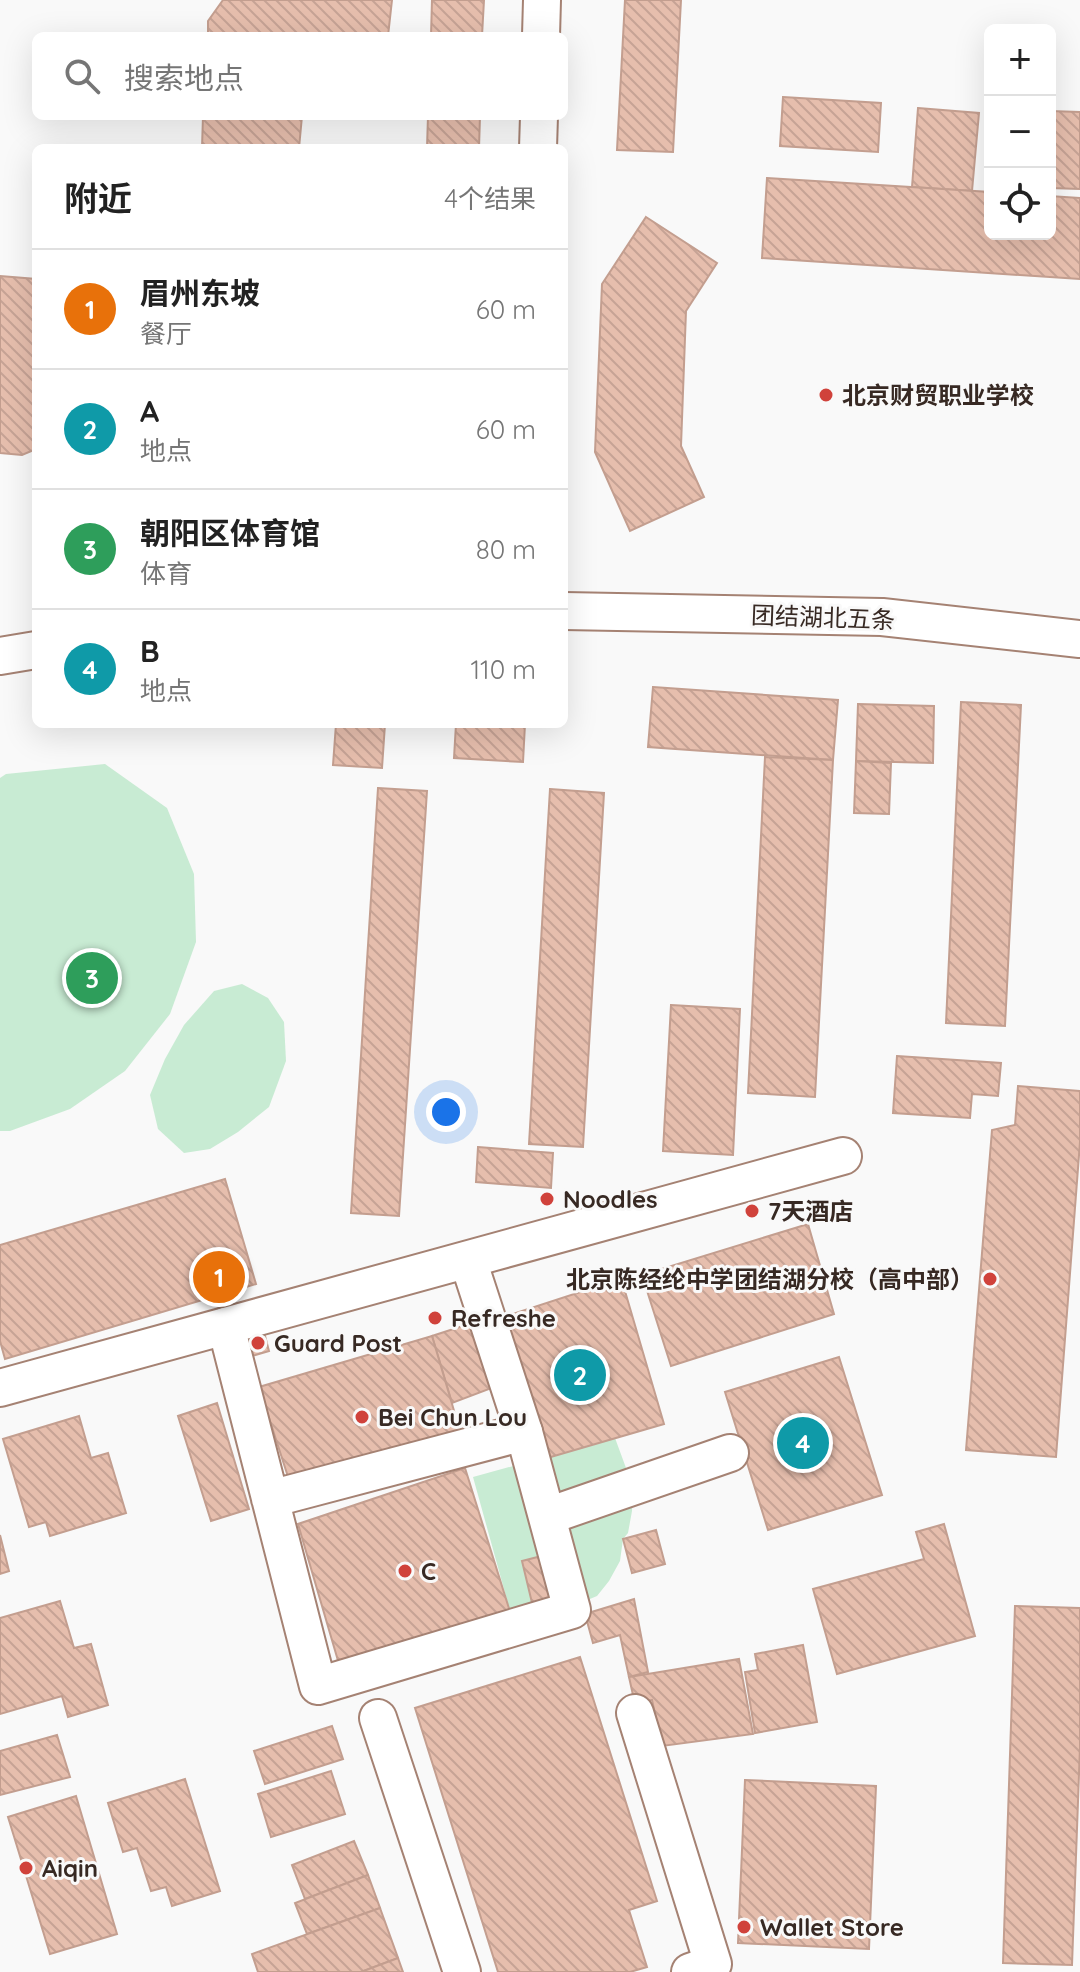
<!DOCTYPE html>
<html lang="zh">
<head>
<meta charset="utf-8">
<style>
  :root { --surface:#fff; --page:#f6f6f6; --text:#222; --muted:#767676; --line:#e0e0e0; --accent:#2563eb }
  body { margin:0; font-family:Quicksand,"Noto Sans SC",sans-serif; background:var(--page); color:var(--text) }
  .controls { position:absolute; right:24px; top:24px; display:grid; overflow:hidden; border-radius:12px; box-shadow:0 8px 32px #0002 }
  .controls button { width:72px; height:72px; display:grid; place-items:center; padding:0; border:0; border-bottom:2px solid var(--line); background:var(--surface); color:var(--text); font:40px sans-serif }
  .you { position:absolute; left:446px; top:1112px; width:28px; height:28px; margin:-20px; border:6px solid #fff; border-radius:50%; background:#1a73e8; box-shadow:0 0 0 12px #1a73e833 }
  .badge { display:grid; place-items:center; width:52px; height:52px; border-radius:50%; background:var(--accent); color:#fff; font-size:26px; font-weight:700 }
  .pin { position:absolute; translate:-50% -50%; border:4px solid #fff; box-shadow:0 2px 8px #0006 }
  .list { margin:0; padding:0; list-style:none }
  h2 { display:flex; justify-content:space-between; align-items:center; height:104px; margin:0; padding:0 32px; font-size:34px }
  h2 small { font-size:26px; font-weight:400; color:var(--muted) }
  .list li { display:grid; grid-template-columns:52px 1fr auto; gap:24px; align-items:center; box-sizing:border-box; height:120px; padding:0 32px; border-top:2px solid var(--line) }
  .list b { display:block; font-size:30px; white-space:nowrap }
  .list p { margin:0; font-size:26px; white-space:nowrap; color:var(--muted) }
  .list em { font-size:26px; font-style:normal; color:var(--muted) }
  .icon { flex:none; width:44px; height:44px; fill:none; stroke:currentColor; stroke-width:2; stroke-linecap:round; stroke-linejoin:round }
  .map { position:relative; flex:none; width:1080px; height:1972px; overflow:hidden }
  .search { position:absolute; background:var(--surface); box-shadow:0 8px 32px #0002; left:32px; top:32px; width:536px; height:88px; display:flex; align-items:center; gap:20px; box-sizing:border-box; padding:0 28px; border-radius:12px; color:var(--muted); font-size:30px }
  .panel { position:absolute; background:var(--surface); box-shadow:0 8px 32px #0002; left:32px; top:144px; width:536px; height:584px; border-radius:12px }
  .map>svg:first-child { display:block }
  .green { fill:#c8ebd3 }
  .building { fill:url(#building-back-hatch); stroke:#c39e8f; stroke-width:2 }
  .lines { fill:none; stroke-linecap:round; stroke-linejoin:round }
  .minor-casing { stroke:#a58273; stroke-width:40 }
  .minor { stroke:#fff; stroke-width:36 }
  .poi-dot { fill:#d0423b; stroke:#f9f9f9; stroke-width:3 }
  .labels { text-anchor:middle; dominant-baseline:central; stroke-width:6; stroke-linejoin:round; paint-order:stroke }
  .poi-label { font-size:24px; font-weight:bold; fill:#372923; stroke:#f9f9f9; text-anchor:start }
  .street-label { font-size:24px; fill:#372923; stroke:#f9f9f9 }
</style>
</head>
<body>
<div class="map">
<svg width="1080" height="1972" viewBox="0 0 1080 1972">
  <defs>
    <pattern id="building-back-hatch" width="6" height="6" patternUnits="userSpaceOnUse" patternTransform="scale(2)"><rect width="6" height="6" fill="#e6bead"/><path d="M-1 5l2 2M0 0l6 6M5-1l2 2" fill="none" stroke="#c6a395"/></pattern>
  </defs>
  <rect width="100%" height="100%" fill="#f9f9f9"/>
  <!-- green -->
  <g class="green">
    <path d="M 105,764 L 167,808 L 194,874 L 196,942 L 170,1014 L 125,1071 L 70,1109 L 10,1131 L 0,1131 L 0,778 L 6,774 Z"/>
    <path d="M 242,984 L 268,998 L 284,1022 L 286,1061 L 269,1107 L 238,1132 L 210,1149 L 184,1153 L 158,1129 L 150,1095 L 165,1059 L 184,1025 L 214,991 Z"/>
    <path d="M 615,1438 L 633,1487 L 632,1511 L 628,1533 L 623,1539 L 620,1561 L 609,1581 L 597,1596 L 578,1604 L 512,1618 L 473,1477 Z"/>
  </g>
  <!-- building -->
  <g class="building">
    <path d="M 223,0 L 392,0 L 388,36 L 208,36 L 208,21 Z"/>
    <path d="M 432,0 L 484,0 L 482,36 L 431,36 Z"/>
    <path d="M 625,0 L 681,0 L 673,152 L 617,150 Z"/>
    <path d="M 783,97 L 881,103 L 878,152 L 780,146 Z"/>
    <path d="M 918,108 L 979,113 L 972,191 L 912,187 Z"/>
    <path d="M 1050,111 L 1080,112 L 1080,189 L 1050,188 Z"/>
    <path d="M 203,116 L 302,116 L 299,148 L 202,148 Z"/>
    <path d="M 428,116 L 480,116 L 479,148 L 427,148 Z"/>
    <path d="M 767,178 L 990,192 L 990,234 L 1050,234 L 1050,196 L 1080,198 L 1080,279 L 762,258 Z"/>
    <path d="M 646,217 L 717,263 L 686,311 L 681,446 L 704,497 L 630,531 L 595,452 L 602,284 Z"/>
    <path d="M 0,276 L 36,279 L 36,449 L 22,455 L 0,453 Z"/>
    <path d="M 653,687 L 838,700 L 833,760 L 648,747 Z"/>
    <path d="M 961,702 L 1021,705 L 1005,1026 L 946,1023 Z"/>
    <path d="M 858,704 L 934,706 L 933,763 L 856,761 Z"/>
    <path d="M 336,724 L 385,724 L 382,768 L 333,765 Z"/>
    <path d="M 456,724 L 525,724 L 523,762 L 454,758 Z"/>
    <path d="M 765,757 L 833,760 L 815,1097 L 748,1093 Z"/>
    <path d="M 856,761 L 891,763 L 889,814 L 854,813 Z"/>
    <path d="M 378,788 L 427,791 L 399,1216 L 351,1213 Z"/>
    <path d="M 550,789 L 604,793 L 583,1147 L 529,1144 Z"/>
    <path d="M 671,1005 L 740,1009 L 733,1155 L 663,1151 Z"/>
    <path d="M 897,1056 L 1001,1063 L 998,1096 L 972,1094 L 970,1118 L 893,1113 Z"/>
    <path d="M 1018,1086 L 1080,1091 L 1080,1142 L 1056,1457 L 966,1450 L 992,1130 L 1015,1125 Z"/>
    <path d="M 478,1147 L 553,1153 L 551,1188 L 476,1182 Z"/>
    <path d="M 225,1179 L 256,1284 L 5,1359 L 0,1341 L 0,1245 Z"/>
    <path d="M 808,1224 L 834,1314 L 671,1366 L 642,1275 Z"/>
    <path d="M 622,1281 L 664,1424 L 537,1461 L 494,1320 L 608,1283 Z"/>
    <path d="M 478,1321 L 497,1386 L 452,1403 L 432,1336 Z"/>
    <path d="M 264,1332 L 269,1351 L 252,1356 L 247,1337 Z"/>
    <path d="M 432,1336 L 460,1431 L 291,1486 L 259,1387 Z"/>
    <path d="M 839,1357 L 882,1495 L 768,1530 L 725,1392 Z"/>
    <path d="M 217,1403 L 249,1509 L 211,1521 L 178,1416 Z"/>
    <path d="M 79,1416 L 91,1458 L 108,1453 L 126,1513 L 50,1536 L 46,1522 L 29,1527 L 3,1439 Z"/>
    <path d="M 465,1468 L 512,1618 L 339,1664 L 298,1524 Z"/>
    <path d="M 944,1524 L 975,1636 L 837,1674 L 813,1589 L 924,1559 L 916,1532 Z"/>
    <path d="M 656,1530 L 665,1564 L 632,1573 L 623,1539 Z"/>
    <path d="M 0,1535 L 9,1571 L 0,1574 Z"/>
    <path d="M 553,1553 L 565,1598 L 533,1607 L 522,1561 Z"/>
    <path d="M 634,1599 L 648,1672 L 629,1677 L 620,1635 L 593,1643 L 585,1614 Z"/>
    <path d="M 60,1601 L 74,1648 L 91,1644 L 108,1705 L 68,1717 L 62,1696 L 0,1714 L 0,1618 Z"/>
    <path d="M 1015,1606 L 1080,1608 L 1080,1747 L 1072,1965 L 1003,1963 Z"/>
    <path d="M 803,1645 L 817,1722 L 755,1733 L 745,1672 L 758,1670 L 755,1654 Z"/>
    <path d="M 580,1657 L 657,1901 L 629,1910 L 647,1967 L 630,1972 L 498,1972 L 415,1708 Z"/>
    <path d="M 739,1659 L 753,1734 L 662,1746 L 652,1700 L 635,1704 L 629,1677 Z"/>
    <path d="M 332,1726 L 343,1759 L 265,1784 L 254,1751 Z"/>
    <path d="M 57,1735 L 70,1777 L 0,1795 L 0,1751 Z"/>
    <path d="M 331,1771 L 345,1814 L 271,1837 L 258,1794 Z"/>
    <path d="M 185,1779 L 220,1891 L 172,1906 L 166,1887 L 151,1891 L 137,1848 L 123,1852 L 108,1803 Z"/>
    <path d="M 745,1780 L 876,1786 L 869,1949 L 738,1943 Z"/>
    <path d="M 76,1796 L 117,1934 L 50,1954 L 8,1817 Z"/>
    <path d="M 354,1841 L 368,1875 L 305,1899 L 292,1865 Z"/>
    <path d="M 368,1875 L 380,1908 L 307,1934 L 295,1903 Z"/>
    <path d="M 380,1908 L 398,1958 L 361,1972 L 258,1972 L 252,1954 Z"/>
    <path d="M 398,1958 L 403,1972 L 361,1972 Z"/>
  </g>
  <g class="lines">
    <!-- minor casing -->
    <g class="minor-casing">
      <g id="minor">
        <path d="M 541,36 L 542,0"/>
        <path d="M 538,148 L 539,116"/>
        <path d="M 564,611 L 882,617 L 1080,639"/>
        <path d="M 0,656 L 36,650"/>
        <path d="M 468,1260 L 524,1432"/>
        <path d="M 226,1326 L 318,1686 L 572,1610 L 524,1432 L 270,1499"/>
        <path d="M 0,1388 L 843,1156"/>
        <path d="M 548,1516 L 730,1453"/>
        <path d="M 635,1713 L 713,1964 L 690,1972"/>
        <path d="M 378,1718 L 462,1972"/>
      </g>
    </g>
    <!-- minor -->
    <use href="#minor" class="minor"/>
  </g>
  <!-- markers -->
  <g class="poi-dot">
    <circle cx="826" cy="395" r="8"/>
    <circle cx="547" cy="1199" r="8"/>
    <circle cx="752" cy="1211" r="8"/>
    <circle cx="990" cy="1279" r="8"/>
    <circle cx="435" cy="1318" r="8"/>
    <circle cx="258" cy="1343" r="8"/>
    <circle cx="362" cy="1417" r="8"/>
    <circle cx="405" cy="1571" r="8"/>
    <circle cx="26" cy="1868" r="8"/>
    <circle cx="744" cy="1927" r="8"/>
  </g>
  <g class="labels">
    <!-- poi labels -->
    <g class="poi-label">
      <text x="842" y="395">北京财贸职业学校</text>
      <text x="563" y="1199">Noodles</text>
      <text x="768" y="1211">7天酒店</text>
      <text x="974" y="1279" text-anchor="end">北京陈经纶中学团结湖分校（高中部）</text>
      <text x="451" y="1318">Refreshe</text>
      <text x="274" y="1343">Guard Post</text>
      <text x="378" y="1417">Bei Chun Lou</text>
      <text x="421" y="1571">C</text>
      <text x="42" y="1868">Aiqin</text>
      <text x="760" y="1927">Wallet Store</text>
    </g>
    <!-- street labels -->
    <g class="street-label">
      <text transform="translate(823 617) rotate(2)">团结湖北五条</text>
    </g>
  </g>
</svg>
<div class="controls">
<button>+</button>
<button>−</button>
<button><svg class="icon" aria-label="locate" viewBox="0 0 24 24"><circle cx="12" cy="12" r="6"/><path d="M12 2v4M12 18v4M2 12h4M18 12h4"/></svg></button>
</div>
<div class="you"></div>
<div class="pin badge" style="left:219px;top:1277px;background:#e8710a">1</div>
<div class="pin badge" style="left:580px;top:1375px;background:#0f9aa8">2</div>
<div class="pin badge" style="left:92px;top:978px;background:#2e9e5b">3</div>
<div class="pin badge" style="left:803px;top:1443px;background:#0f9aa8">4</div>
<div class="search"><svg class="icon" aria-label="search" viewBox="0 0 24 24"><circle cx="10" cy="10" r="6"/><path d="M15 15l6 6"/></svg>搜索地点</div>
<section class="panel">
<h2>附近<small>4个结果</small></h2>
<ul class="list">
<li><span class="badge" style="background:#e8710a">1</span><div><b>眉州东坡</b><p>餐厅</p></div><em>60 m</em></li>
<li><span class="badge" style="background:#0f9aa8">2</span><div><b>A</b><p>地点</p></div><em>60 m</em></li>
<li><span class="badge" style="background:#2e9e5b">3</span><div><b>朝阳区体育馆</b><p>体育</p></div><em>80 m</em></li>
<li><span class="badge" style="background:#0f9aa8">4</span><div><b>B</b><p>地点</p></div><em>110 m</em></li>
</ul>
</section>
</div>
</body>
</html>
